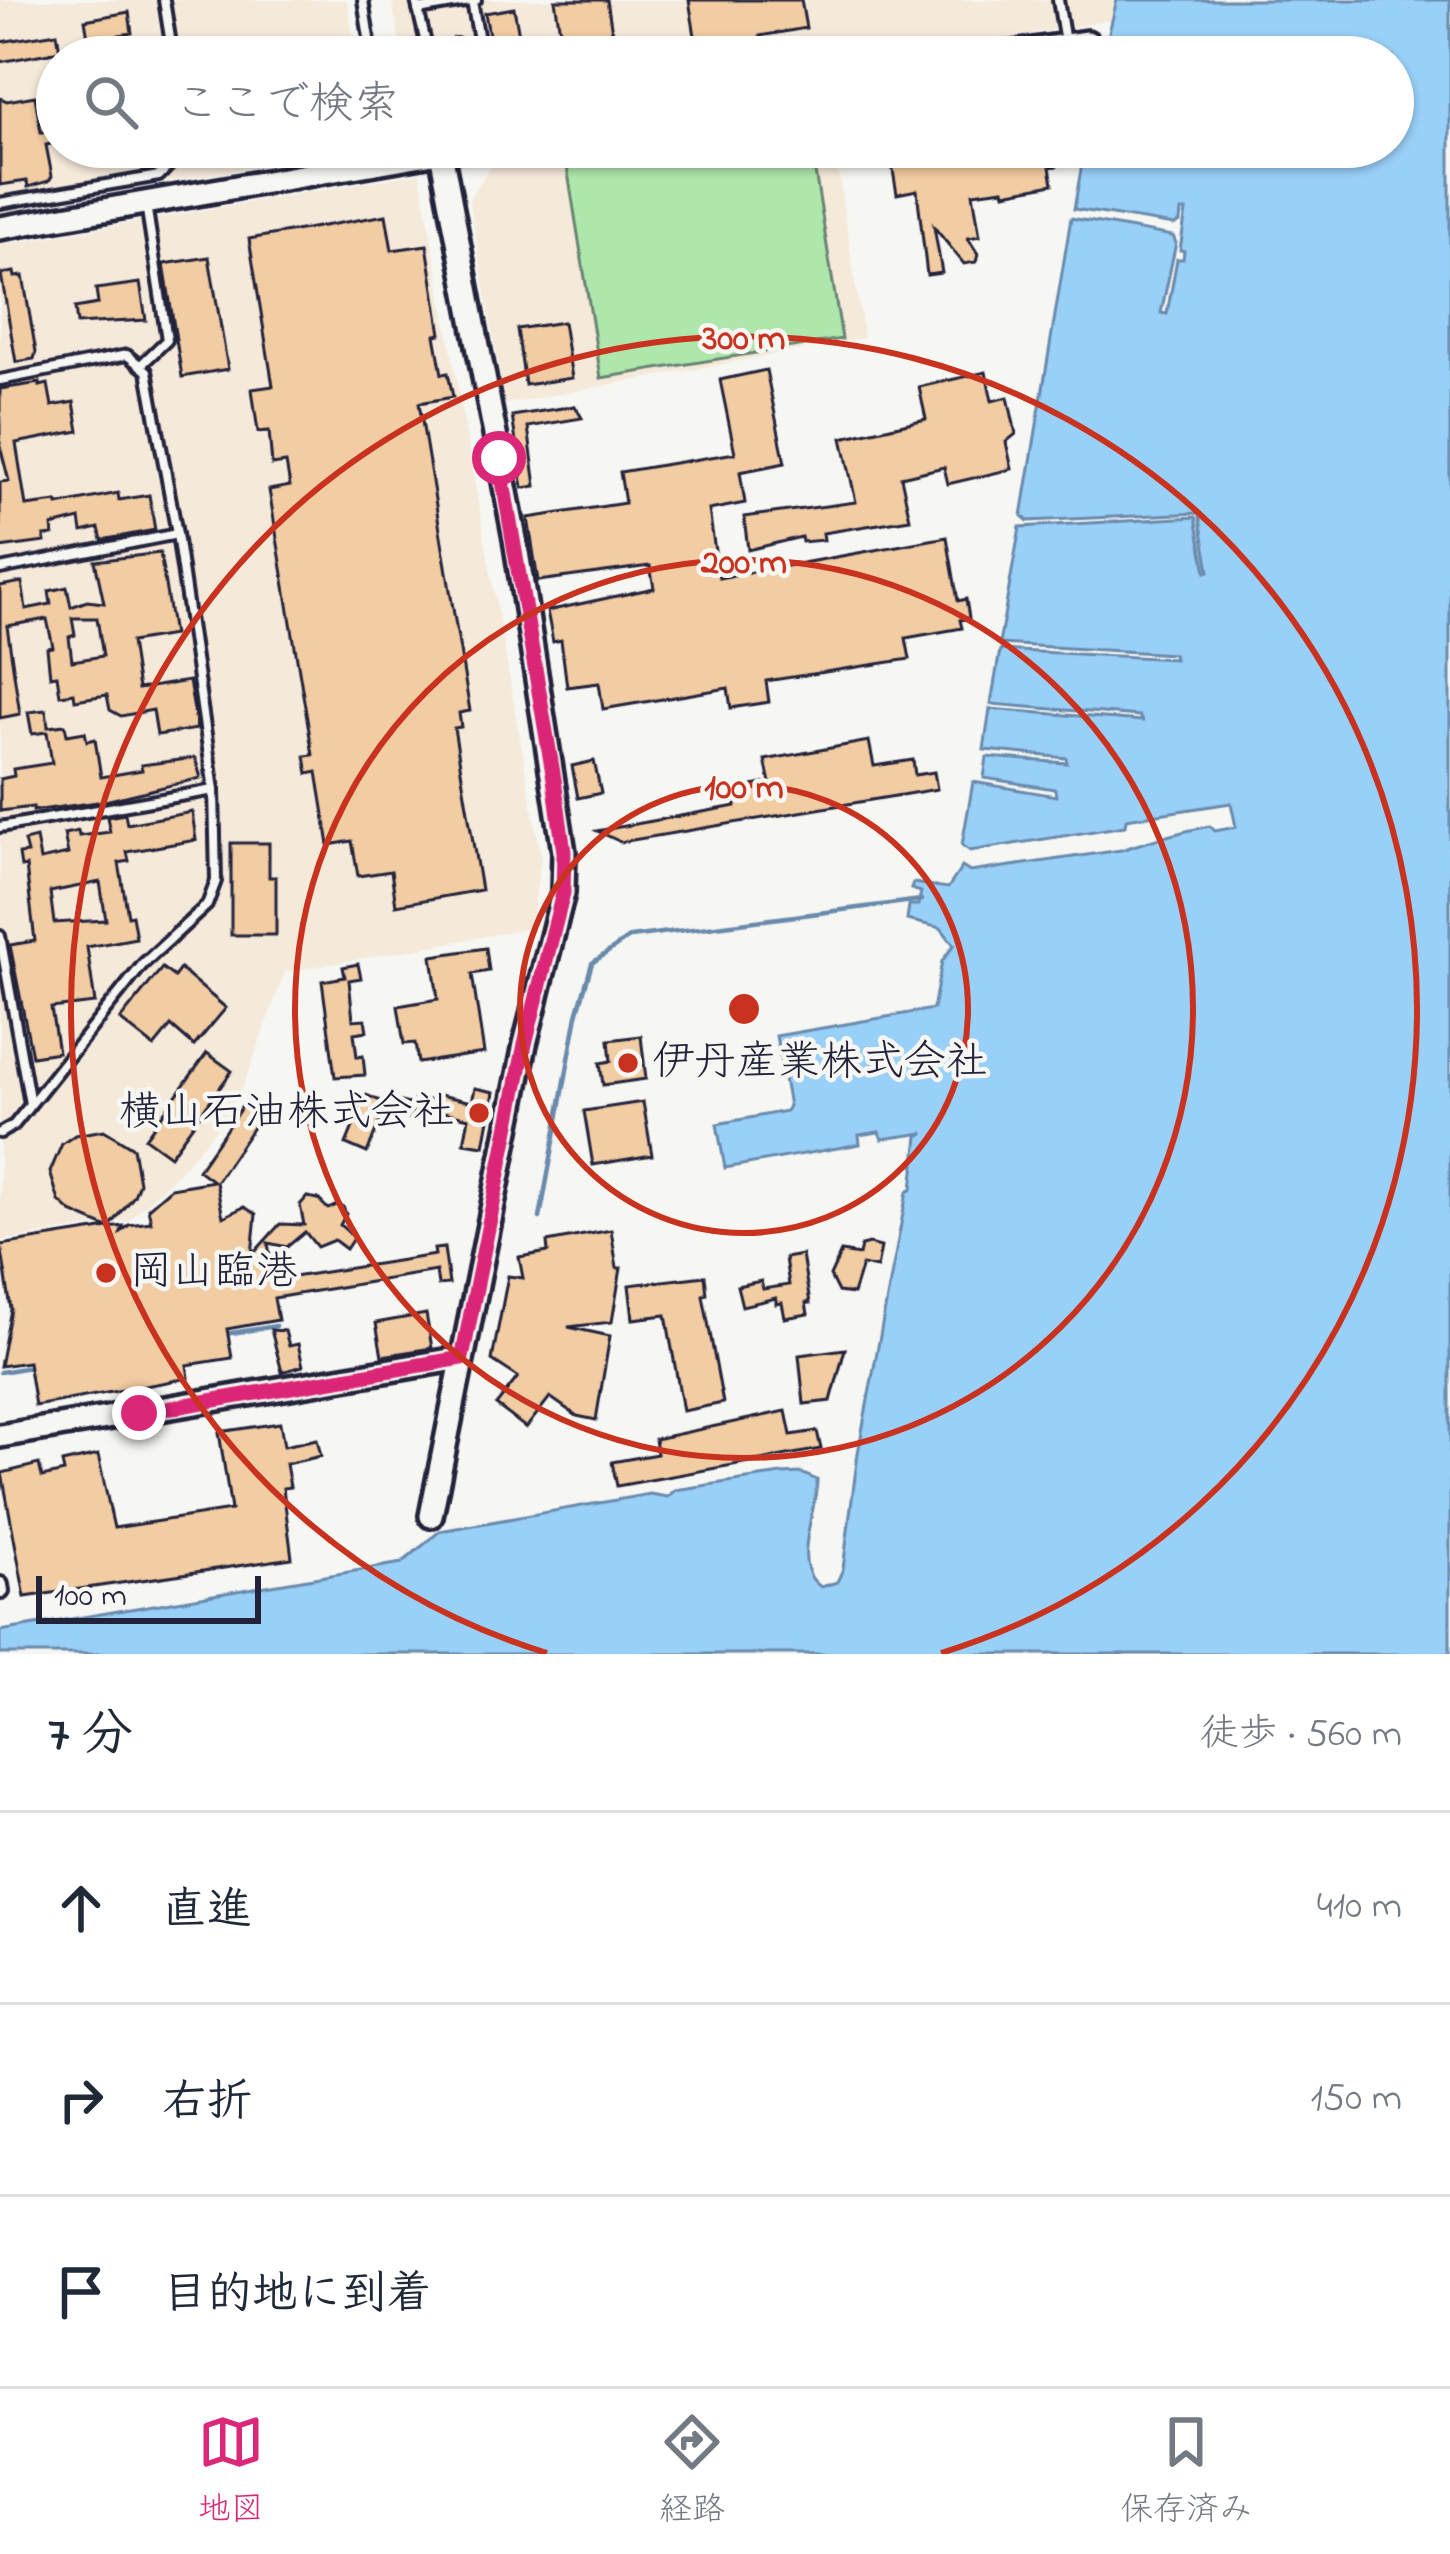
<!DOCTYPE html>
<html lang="ja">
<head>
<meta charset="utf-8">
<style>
  :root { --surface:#fff; --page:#f6f6f7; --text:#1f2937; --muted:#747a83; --line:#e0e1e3; --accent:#db2777 }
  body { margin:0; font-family:"Indie Flower","Klee One",sans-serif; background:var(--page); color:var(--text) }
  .scale { position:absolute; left:36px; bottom:30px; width:225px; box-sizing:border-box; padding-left:12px; border:6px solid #22223b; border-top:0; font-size:33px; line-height:42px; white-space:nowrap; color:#22223b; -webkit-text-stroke:9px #f6f6f2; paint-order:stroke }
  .stop { position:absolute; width:36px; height:36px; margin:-27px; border:9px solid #db2777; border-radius:50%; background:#fff }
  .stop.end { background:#db2777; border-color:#fff; box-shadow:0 3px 12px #0008 }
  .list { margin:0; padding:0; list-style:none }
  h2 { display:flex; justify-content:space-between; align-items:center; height:156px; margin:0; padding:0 48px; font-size:51px }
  h2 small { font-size:39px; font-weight:400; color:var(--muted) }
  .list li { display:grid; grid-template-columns:78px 1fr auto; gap:36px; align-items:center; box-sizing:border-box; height:192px; padding:0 48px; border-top:3px solid var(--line) }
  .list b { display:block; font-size:45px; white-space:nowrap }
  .list em { font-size:39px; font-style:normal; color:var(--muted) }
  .icon { flex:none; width:66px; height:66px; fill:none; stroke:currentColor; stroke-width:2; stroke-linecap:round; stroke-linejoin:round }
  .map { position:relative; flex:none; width:1450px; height:1654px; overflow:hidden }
  .search { position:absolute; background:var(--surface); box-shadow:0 3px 9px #0004; left:36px; right:36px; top:36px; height:132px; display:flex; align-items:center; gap:30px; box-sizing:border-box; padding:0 42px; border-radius:66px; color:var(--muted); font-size:45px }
  .sheet { height:732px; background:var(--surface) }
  nav { display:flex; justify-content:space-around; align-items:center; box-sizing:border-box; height:168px; border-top:3px solid var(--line); background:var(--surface); font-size:33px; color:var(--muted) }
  nav a { display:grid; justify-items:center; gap:6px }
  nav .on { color:var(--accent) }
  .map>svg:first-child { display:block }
  .built { fill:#f5e9da }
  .green { fill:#aee7ab; stroke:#688473; stroke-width:3 }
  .water { fill:#99d0f8; stroke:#698aac; stroke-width:3 }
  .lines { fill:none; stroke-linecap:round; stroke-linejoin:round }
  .stream { stroke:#698aac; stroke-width:4.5 }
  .building { fill:#f2cca2; stroke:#22223b; stroke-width:3; fill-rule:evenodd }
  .lane-casing { stroke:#22223b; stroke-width:16 }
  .street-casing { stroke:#22223b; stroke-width:22 }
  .secondary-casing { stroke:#22223b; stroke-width:30 }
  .lane { stroke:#f6f6f2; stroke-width:8 }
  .street { stroke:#f6f6f2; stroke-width:14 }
  .secondary { stroke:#f6f6f2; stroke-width:21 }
  .route { stroke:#db2777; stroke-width:15 }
  .ring { fill:none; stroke:#c8321e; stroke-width:6 }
  .poi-dot { fill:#c8321e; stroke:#f6f6f2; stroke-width:4.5 }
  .labels { text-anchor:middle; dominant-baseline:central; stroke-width:9; stroke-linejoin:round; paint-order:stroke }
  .poi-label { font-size:42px; fill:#22223b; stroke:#f6f6f2; text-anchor:start }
  .centre { fill:#c8321e; stroke:#f6f6f2; stroke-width:6 }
  .ring-label { font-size:36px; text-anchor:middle; font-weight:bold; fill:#c8321e; stroke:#f6f6f2; stroke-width:9; stroke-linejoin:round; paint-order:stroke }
</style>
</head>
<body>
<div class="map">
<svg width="1450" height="1654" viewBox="0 0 1450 1654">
  <rect width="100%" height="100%" fill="#f6f6f2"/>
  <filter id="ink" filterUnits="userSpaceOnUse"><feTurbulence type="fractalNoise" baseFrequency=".00833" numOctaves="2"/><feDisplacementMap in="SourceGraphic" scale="24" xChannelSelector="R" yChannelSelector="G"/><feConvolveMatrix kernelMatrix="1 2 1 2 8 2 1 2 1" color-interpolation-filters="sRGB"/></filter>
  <g filter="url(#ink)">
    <!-- built -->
    <g class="built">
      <path d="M 0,0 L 347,0 L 357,57 L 57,57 L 57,147 L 364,147 L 0,212 Z"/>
      <path d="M 392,0 L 1117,0 L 1110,20 L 899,57 L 402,57 Z"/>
      <path d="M 556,147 L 834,147 L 864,338 L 505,404 L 469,198 L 499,155 Z"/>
      <path d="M 420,173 L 541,857 L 531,928 L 285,972 L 244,1084 L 221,1123 L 179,1172 L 128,1221 L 0,1241 L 0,245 Z"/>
    </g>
    <!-- green -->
    <path class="green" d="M 643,147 L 811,147 L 842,339 L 601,378 L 566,160 Z"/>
    <!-- water -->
    <path class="water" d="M 1117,0 L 1450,0 L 1450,1654 L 0,1654 L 0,1631 L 402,1563 L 440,1531 L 650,1494 L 667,1497 L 675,1490 L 781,1474 L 801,1473 L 817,1480 C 817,1512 789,1566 821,1587 L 837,1582 L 843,1569 L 858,1453 L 907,1192 L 912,1189 L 918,1136 L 924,1133 L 882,1139 L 879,1132 L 859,1135 L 860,1144 L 725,1168 L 717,1124 L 786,1111 L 789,1106 L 776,1036 L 933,1009 L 942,961 L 954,945 L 941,928 L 907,920 L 909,905 L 918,905 L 921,892 L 911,889 L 913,883 L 948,888 L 962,867 L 970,872 L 1121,850 C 1151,840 1178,832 1210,826 L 1215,831 L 1236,827 L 1231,803 L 1126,819 L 1125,826 L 970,851 L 962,845 L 973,782 L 1056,796 L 1055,789 L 984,778 L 987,757 L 1067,763 L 1066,758 L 984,750 L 990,709 L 1142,721 L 1139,716 L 991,704 L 1000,650 L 1174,659 L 1173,654 L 999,644 L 1020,527 L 1196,517 L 1206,572 L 1209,571 L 1199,513 L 1028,521 L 1022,516 L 1071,218 L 1173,236 L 1176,243 L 1161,313 L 1167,314 L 1177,259 L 1183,259 L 1184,251 L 1180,250 L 1186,211 L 1181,211 L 1180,222 L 1174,225 L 1074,209 L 1085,147 L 1180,147 L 1185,153 L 1187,149 L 1183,147 L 1393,147 L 1393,57 L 1103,57 Z"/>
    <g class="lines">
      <!-- stream -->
      <g class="stream">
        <path d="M 540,1218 L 577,1015 L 592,963 L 630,937 L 921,900"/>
        <path d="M 225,1334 L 276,1326"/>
        <path d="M 0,1372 L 30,1367"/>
      </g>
    </g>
    <!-- building -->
    <g class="building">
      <path d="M 555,0 L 607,0 L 613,39 L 633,35 L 638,57 L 564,57 Z"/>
      <path d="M 689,0 L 801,0 L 806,28 L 760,36 L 763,57 L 741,57 L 738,40 L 697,48 Z"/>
      <path d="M 514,8 L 523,57 L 493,57 L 485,13 Z"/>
      <path d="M 129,12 L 132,33 L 119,35 L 122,50 L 91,55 L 85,20 Z"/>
      <path d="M 57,33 L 60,51 L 0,62 L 0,42 Z"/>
      <path d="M 35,96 L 41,132 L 57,132 L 57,143 L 46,145 L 52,176 L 49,181 L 28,187 L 27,181 L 0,185 L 0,98 L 7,101 Z"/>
      <path d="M 889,147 L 1054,147 L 1057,166 L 1050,167 L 1053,184 L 1005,193 L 1004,189 L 973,193 L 980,236 L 968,238 L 978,254 L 976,262 L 964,264 L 934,227 L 942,273 L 927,275 L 917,190 L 897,194 Z"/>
      <path d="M 386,215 L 392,250 L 427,245 L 441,334 L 435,335 L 442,374 L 448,373 L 453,397 L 419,403 L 470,711 L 459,713 L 461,727 L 454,728 L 481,890 L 396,905 L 391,871 L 358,876 L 352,841 L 329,845 L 317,772 L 308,774 L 305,756 L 313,755 L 269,490 L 290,486 L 286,463 L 272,465 L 269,431 L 258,432 L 252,389 L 273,386 L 249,239 Z"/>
      <path d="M 209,257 L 228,369 L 182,377 L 164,264 Z"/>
      <path d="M 14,272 L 15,277 L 23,276 L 36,352 L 34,359 L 16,362 L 1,274 Z"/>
      <path d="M 140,283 L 146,320 L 77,324 L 75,308 L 98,304 L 96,289 Z"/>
      <path d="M 563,322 L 572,378 L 525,385 L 517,329 Z"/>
      <path d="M 766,370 L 785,463 L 740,472 L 745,503 L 709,510 L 719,578 L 947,537 L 958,601 L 966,599 L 969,618 L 960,620 L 962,628 L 906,638 L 910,659 L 766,681 L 769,702 L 731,708 L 728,688 L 603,709 L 599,683 L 567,687 L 561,640 L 553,642 L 547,611 L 654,588 L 650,566 L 538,581 L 528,518 L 625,503 L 620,472 L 735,453 L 720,380 Z"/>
      <path d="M 986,372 L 992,401 L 1008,397 L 1016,434 L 1006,442 L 1012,469 L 948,484 L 944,467 L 901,477 L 910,519 L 823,533 L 824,540 L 802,542 L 801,537 L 748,550 L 744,517 L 856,502 L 842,438 L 926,419 L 919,387 Z"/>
      <path d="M 40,383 L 40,386 L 48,384 L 52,406 L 74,402 L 79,431 L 16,443 L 26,506 L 57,502 L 58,505 L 118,493 L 119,500 L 149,495 L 155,530 L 102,540 L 99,528 L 82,532 L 80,519 L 52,526 L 53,535 L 44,536 L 45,542 L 0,548 L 0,482 L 9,481 L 0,446 L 0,389 Z"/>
      <path d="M 575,406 L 582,418 L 528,427 L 536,486 L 523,488 L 512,416 Z"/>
      <path d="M 160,553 L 173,635 L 131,642 L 138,689 L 189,681 L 197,729 L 157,735 L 153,710 L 121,716 L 110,710 L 107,695 L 75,700 L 74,693 L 60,695 L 57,675 L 50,676 L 47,648 L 53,647 L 47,619 L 7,626 L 20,714 L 0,718 L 0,586 L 22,582 L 26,609 L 51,604 L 49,591 L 67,587 L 71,607 L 87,601 L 104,603 L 95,561 ZM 72,618 L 97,618 L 103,656 L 72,661 L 69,637 L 75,635 Z"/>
      <path d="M 46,710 L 48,727 L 65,725 L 67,735 L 85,732 L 87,741 L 95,739 L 101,777 L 142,770 L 141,765 L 195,758 L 201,778 L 105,801 L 33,811 L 33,807 L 0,811 L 0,779 L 14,776 L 13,769 L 52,763 L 47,732 L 32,734 L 28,712 Z"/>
      <path d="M 869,741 L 874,766 L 913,760 L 915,775 L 934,772 L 937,789 L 621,842 L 597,831 L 736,806 L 733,789 L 770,783 L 765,760 Z"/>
      <path d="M 594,761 L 601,793 L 578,798 L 572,766 Z"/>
      <path d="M 192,812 L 196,840 L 127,852 L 129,861 L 119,863 L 128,916 L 132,915 L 136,938 L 87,947 L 95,1003 L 51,1008 L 58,1052 L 32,1056 L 10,945 L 35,941 L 26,866 L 21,867 L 19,854 L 27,853 L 24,841 L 36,838 L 40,860 L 68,854 L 64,834 L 78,831 L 79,836 L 110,832 L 107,817 L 125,814 L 127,824 ZM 100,882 L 106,920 L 54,923 L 50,892 Z"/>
      <path d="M 231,843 L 269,843 L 269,877 L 276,877 L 276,935 L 231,935 Z"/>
      <path d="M 486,948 L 489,971 L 472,974 L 484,1053 L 418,1063 L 415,1043 L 404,1044 L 398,1006 L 438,999 L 432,956 Z"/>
      <path d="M 358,964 L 361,978 L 349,980 L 353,1020 L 365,1019 L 367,1031 L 354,1033 L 357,1057 L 363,1056 L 365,1075 L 335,1077 L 322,981 L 345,977 L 343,967 Z"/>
      <path d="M 162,968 L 174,977 L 180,969 L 226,1008 L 194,1046 L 171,1026 L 154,1047 L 120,1020 Z"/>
      <path d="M 641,1036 L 646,1079 L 603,1085 L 600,1063 L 611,1061 L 609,1040 Z"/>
      <path d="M 207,1053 L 232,1071 L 170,1156 L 145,1138 Z"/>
      <path d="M 475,1088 L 494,1092 L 484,1146 L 464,1143 L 469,1118 L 431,1109 L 430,1117 L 412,1113 L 411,1119 L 383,1113 L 367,1153 L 346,1144 L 366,1095 L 395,1107 L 396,1101 L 414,1105 L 415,1098 L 433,1101 L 435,1094 L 472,1102 Z"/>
      <path d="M 245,1102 L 262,1114 L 216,1182 L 223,1217 L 244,1207 L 256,1214 L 252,1255 L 280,1224 L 304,1225 L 300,1205 L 307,1197 L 318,1199 L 328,1209 L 337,1205 L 343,1207 L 346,1214 L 340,1225 L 354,1237 L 346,1249 L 334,1240 L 317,1247 L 305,1232 L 287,1247 L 268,1243 L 274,1280 L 435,1255 L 434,1249 L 444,1248 L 449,1284 L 438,1285 L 436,1271 L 274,1298 L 278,1320 L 227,1329 L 232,1358 L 187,1365 L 189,1378 L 35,1406 L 28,1362 L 0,1366 L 11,1309 L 1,1245 L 108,1228 L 71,1212 L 59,1201 L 50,1172 L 62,1144 L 75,1135 L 104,1130 L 133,1148 L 139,1183 L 134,1196 L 109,1228 L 123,1226 L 121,1232 L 129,1225 L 151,1222 L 148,1208 L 171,1188 L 213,1181 L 198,1170 Z"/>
      <path d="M 643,1102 L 652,1155 L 593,1165 L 584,1111 Z"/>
      <path d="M 611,1230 L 617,1268 L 621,1268 L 612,1322 L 568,1327 L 610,1336 L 596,1420 L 577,1416 L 550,1397 L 526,1428 L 496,1405 L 518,1377 L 492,1360 L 508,1276 L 523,1278 L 519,1257 L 548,1252 L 547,1242 Z"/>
      <path d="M 869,1244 L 881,1247 L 877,1268 L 862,1265 L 853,1294 L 838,1292 L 830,1276 L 841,1252 L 859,1255 L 861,1246 Z"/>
      <path d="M 802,1255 L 810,1303 L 806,1303 L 808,1314 L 785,1318 L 782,1303 L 776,1304 L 776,1298 L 742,1306 L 737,1286 L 761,1281 L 763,1289 L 789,1285 L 785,1258 Z"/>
      <path d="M 705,1276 L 707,1294 L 703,1295 L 723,1403 L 683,1411 L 666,1315 L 633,1319 L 629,1285 Z"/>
      <path d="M 426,1314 L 432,1348 L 382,1356 L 376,1323 Z"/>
      <path d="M 271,1330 L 285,1331 L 289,1346 L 298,1344 L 303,1366 L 282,1372 Z"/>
      <path d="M 845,1349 L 831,1401 L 804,1404 L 799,1355 Z"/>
      <path d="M 786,1411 L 791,1435 L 817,1431 L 821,1449 L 617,1486 L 612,1462 L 657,1454 L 655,1439 Z"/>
      <path d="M 280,1423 L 284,1446 L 317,1439 L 321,1456 L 286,1464 L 290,1487 L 283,1488 L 292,1558 L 25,1597 L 2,1473 L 39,1464 L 42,1477 L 64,1472 L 62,1463 L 98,1455 L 114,1528 L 231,1510 L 219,1432 Z"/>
    </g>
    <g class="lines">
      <!-- lane casing -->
      <g class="lane-casing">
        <g id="lane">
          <path d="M 164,0 L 173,57"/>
          <path d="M 363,0 L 372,57"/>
          <path d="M 416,0 L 429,57"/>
          <path d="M 1058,0 L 1065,42"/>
          <path d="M 472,1 L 482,57"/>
          <path d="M 418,10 L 476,0"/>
          <path d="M 439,57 L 456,44 L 482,56"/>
          <path d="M 0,203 L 159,176 L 187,147"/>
          <path d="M 142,364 L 167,340 L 146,204"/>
          <path d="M 0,380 L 127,355 L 147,371 L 177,534 L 214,790 L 0,827"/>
          <path d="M 0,569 L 177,534"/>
          <path d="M 0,936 L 30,1104"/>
          <path d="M 0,1133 L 14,1125 L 143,964 L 207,905 L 216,881 L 214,790"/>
        </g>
      </g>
      <!-- street casing -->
      <g class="street-casing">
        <path id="street" d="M 0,1585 L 1,1591"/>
      </g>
      <!-- secondary casing -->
      <g class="secondary-casing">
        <g id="secondary">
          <path d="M 986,57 L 1087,42"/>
          <path d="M 0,228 L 468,147"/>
          <path d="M 0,1436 L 462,1358"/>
          <path d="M 431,1516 L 525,1044 L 563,893 L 564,852 L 515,539 L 441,152"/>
        </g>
      </g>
      <!-- lane -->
      <use href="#lane" class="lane"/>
      <!-- street -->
      <use href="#street" class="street"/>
      <!-- secondary -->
      <use href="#secondary" class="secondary"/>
    </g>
  </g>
  <g class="lines" filter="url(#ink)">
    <!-- route -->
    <path class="route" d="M 139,1413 L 462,1358 L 525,1044 L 563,893 L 564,852 L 554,779 L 499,458"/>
  </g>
  <!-- distance rings -->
  <g class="ring">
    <circle cx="744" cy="1009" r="224"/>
    <circle cx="744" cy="1009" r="449"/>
    <path d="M547 1653A673 673 0 1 1 941 1653"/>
  </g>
  <!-- markers -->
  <g class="poi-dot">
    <circle cx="628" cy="1063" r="12"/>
    <circle cx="479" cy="1113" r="12"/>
    <circle cx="106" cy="1273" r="12"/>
  </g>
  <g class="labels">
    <!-- poi labels -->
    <g class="poi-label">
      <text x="652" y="1063">伊丹産業株式会社</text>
      <text x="455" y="1113" text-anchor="end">横山石油株式会社</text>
      <text x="130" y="1273">岡山臨港</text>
    </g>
  </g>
  <circle cx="744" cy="1009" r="18" class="centre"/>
  <g class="ring-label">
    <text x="744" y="349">300 m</text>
    <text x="744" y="573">200 m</text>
    <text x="744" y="798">100 m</text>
  </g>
</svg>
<div class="scale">100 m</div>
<div class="stop" style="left:499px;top:458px"></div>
<div class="stop end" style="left:139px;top:1413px"></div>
<div class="search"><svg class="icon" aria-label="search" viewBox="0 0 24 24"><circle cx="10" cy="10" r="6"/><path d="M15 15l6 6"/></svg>ここで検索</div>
</div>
<section class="sheet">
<h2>7 分<small>徒歩 · 560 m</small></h2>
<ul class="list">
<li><svg class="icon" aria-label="ahead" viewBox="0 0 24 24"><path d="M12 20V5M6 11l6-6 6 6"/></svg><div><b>直進</b></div><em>410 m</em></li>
<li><svg class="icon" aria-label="right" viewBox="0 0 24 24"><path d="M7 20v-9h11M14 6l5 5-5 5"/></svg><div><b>右折</b></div><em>150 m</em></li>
<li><svg class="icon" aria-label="arrive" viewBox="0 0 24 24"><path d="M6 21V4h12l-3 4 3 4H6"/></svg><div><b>目的地に到着</b></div></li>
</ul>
</section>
<nav>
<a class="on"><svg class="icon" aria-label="map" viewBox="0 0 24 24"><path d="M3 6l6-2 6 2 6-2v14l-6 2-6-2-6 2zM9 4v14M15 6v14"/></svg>地図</a>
<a><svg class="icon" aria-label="directions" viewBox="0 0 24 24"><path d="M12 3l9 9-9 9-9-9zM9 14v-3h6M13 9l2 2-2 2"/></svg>経路</a>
<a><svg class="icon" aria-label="saved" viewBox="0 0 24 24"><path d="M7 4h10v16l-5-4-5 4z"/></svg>保存済み</a>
</nav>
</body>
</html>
